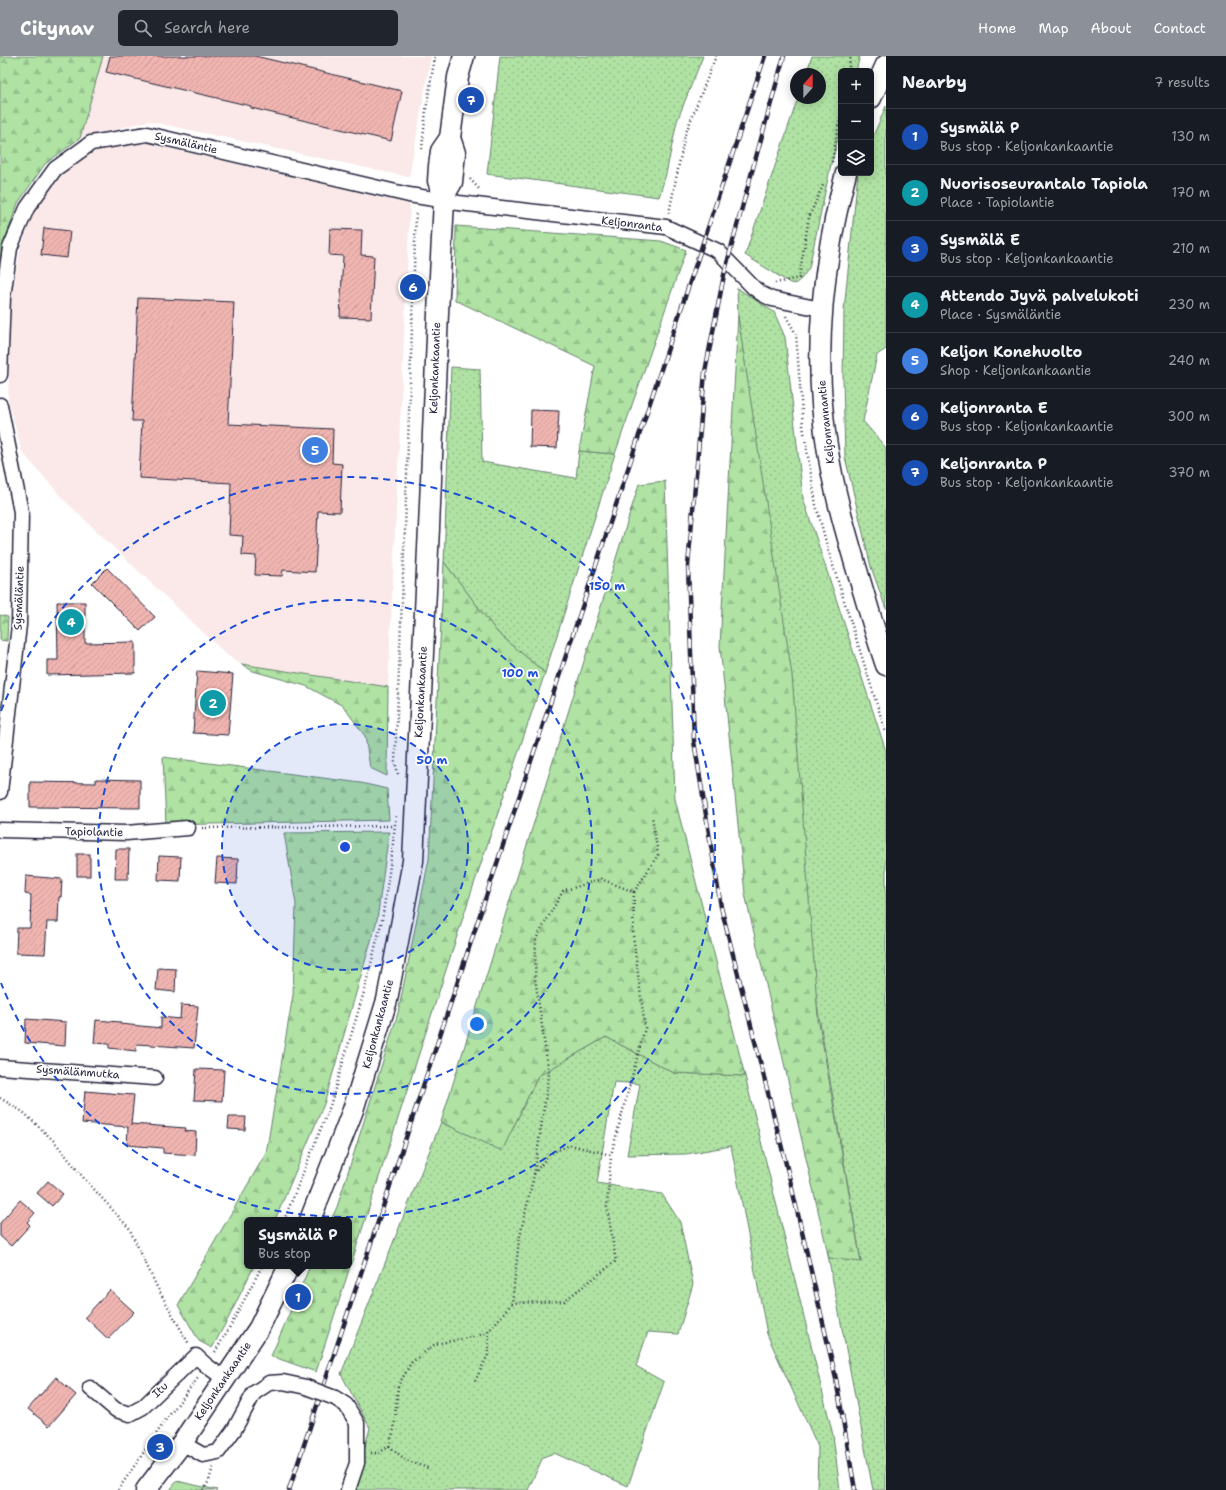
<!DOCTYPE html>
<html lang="en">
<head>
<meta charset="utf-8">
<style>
  :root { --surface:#171b24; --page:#20242c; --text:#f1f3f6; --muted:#9ea1a6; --line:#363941; --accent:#8c9099 }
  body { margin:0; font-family:"Shantell Sans",sans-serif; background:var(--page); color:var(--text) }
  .controls { position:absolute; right:12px; top:12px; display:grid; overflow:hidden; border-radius:6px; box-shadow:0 2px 10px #0003 }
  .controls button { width:36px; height:36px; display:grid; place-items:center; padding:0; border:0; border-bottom:1px solid var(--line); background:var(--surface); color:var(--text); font:20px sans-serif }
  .compass { position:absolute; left:790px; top:12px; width:36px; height:36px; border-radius:50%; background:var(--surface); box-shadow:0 2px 10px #0003; rotate:21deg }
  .you { position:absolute; left:477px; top:968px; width:14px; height:14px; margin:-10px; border:3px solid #fff; border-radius:50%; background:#1a73e8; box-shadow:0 0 0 6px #1a73e833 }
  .badge { display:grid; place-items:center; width:26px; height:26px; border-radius:50%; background:var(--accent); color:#fff; font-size:13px; font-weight:700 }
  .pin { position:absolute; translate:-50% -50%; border:2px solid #fff; box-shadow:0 1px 4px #0006 }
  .popup { position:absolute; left:244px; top:1161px; width:108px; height:52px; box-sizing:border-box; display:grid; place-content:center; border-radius:6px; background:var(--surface); filter:drop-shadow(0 1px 3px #0005); font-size:13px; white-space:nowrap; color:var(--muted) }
  .popup b { font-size:15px; color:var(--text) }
  .popup::after { content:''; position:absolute; left:50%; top:100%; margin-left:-8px; border:8px solid transparent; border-top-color:var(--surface) }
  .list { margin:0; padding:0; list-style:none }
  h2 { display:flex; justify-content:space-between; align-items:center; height:52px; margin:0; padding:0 16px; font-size:17px }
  h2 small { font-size:13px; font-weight:400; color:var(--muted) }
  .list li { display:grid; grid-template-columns:26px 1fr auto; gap:12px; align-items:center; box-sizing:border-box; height:56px; padding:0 16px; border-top:1px solid var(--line) }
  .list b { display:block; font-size:15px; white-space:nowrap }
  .list p { margin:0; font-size:13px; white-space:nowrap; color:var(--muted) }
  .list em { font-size:13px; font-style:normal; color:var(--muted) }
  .icon { flex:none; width:22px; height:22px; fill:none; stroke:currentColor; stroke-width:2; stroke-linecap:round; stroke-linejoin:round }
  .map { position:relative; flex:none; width:886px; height:1434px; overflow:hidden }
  header { display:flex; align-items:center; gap:24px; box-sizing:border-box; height:56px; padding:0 20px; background:var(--accent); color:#fff }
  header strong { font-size:19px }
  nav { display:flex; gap:22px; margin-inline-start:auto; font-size:14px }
  .search { width:280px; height:36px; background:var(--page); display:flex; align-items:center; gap:10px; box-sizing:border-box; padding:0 14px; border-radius:6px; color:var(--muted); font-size:15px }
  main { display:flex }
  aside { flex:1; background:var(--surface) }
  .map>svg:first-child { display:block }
  .built { fill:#fae9e8 }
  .grass { fill:url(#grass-dots); stroke:#68826f }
  .forest { fill:url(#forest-firs); stroke:#68826f }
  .building { fill:url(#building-hatch); stroke:#22223b }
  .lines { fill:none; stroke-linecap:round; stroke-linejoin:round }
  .street-casing { stroke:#22223b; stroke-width:17 }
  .secondary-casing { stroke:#22223b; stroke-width:23 }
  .path { stroke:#22223b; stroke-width:2.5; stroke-dasharray:1 3; stroke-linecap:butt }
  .street { stroke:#fff; stroke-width:14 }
  .secondary { stroke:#fff; stroke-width:20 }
  .rail-casing { stroke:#22223b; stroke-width:4.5 }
  .rail { stroke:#fff; stroke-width:3; stroke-dasharray:9; stroke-linecap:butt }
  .street-bridge-casing { stroke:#22223b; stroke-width:17; stroke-linecap:butt }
  .street-bridge { stroke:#fff; stroke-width:14 }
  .ring { fill:none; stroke:#1d4ed8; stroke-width:2; stroke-dasharray:7 5 }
  .labels { text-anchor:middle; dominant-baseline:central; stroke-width:3.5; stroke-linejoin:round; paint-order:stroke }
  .street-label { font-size:11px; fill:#22223b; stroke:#fff }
  .centre { fill:#1d4ed8; stroke:#fff; stroke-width:2 }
  .ring-label { font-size:12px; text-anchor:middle; font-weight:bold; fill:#1d4ed8; stroke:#fff; stroke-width:3.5; stroke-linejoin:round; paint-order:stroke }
</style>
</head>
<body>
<header>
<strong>Citynav</strong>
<div class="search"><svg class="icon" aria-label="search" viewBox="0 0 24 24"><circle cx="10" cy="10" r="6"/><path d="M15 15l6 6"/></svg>Search here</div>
<nav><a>Home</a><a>Map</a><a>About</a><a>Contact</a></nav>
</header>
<main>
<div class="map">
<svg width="886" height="1434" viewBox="0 0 886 1434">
  <defs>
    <pattern id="grass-dots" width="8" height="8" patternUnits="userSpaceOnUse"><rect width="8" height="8" fill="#afe2a3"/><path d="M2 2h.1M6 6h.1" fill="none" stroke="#96c28d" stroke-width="1.8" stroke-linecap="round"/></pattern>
    <pattern id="forest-firs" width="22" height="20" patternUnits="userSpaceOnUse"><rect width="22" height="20" fill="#afe2a3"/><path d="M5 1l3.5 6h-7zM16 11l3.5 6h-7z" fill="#96c28d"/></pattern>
    <pattern id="building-hatch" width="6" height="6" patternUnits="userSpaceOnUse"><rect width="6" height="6" fill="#f0b5b1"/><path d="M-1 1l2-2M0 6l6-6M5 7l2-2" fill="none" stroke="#ce9b99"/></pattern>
  </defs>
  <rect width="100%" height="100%" fill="#fff"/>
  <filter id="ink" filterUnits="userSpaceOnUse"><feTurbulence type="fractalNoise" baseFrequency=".025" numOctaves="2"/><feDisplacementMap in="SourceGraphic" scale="8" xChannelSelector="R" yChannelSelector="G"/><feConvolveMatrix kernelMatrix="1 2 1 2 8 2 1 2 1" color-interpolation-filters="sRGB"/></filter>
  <g filter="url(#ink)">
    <!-- built -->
    <g class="built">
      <path d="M 103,0 L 431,0 L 409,121 L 148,65 L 80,82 Z"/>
      <path d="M 146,87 L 410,148 L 388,631 L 241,608 L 227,599 L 65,445 L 22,396 L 8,344 L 11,244 L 20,195 L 34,155 L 62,118 L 94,95 Z"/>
    </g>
    <!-- grass -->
    <g class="grass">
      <path d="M 500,0 L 703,0 L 677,65 L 666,118 L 659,141 L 487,118 Z"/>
      <path d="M 812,0 L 860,0 L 856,15 L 841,15 L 841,72 L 831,108 L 809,212 L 802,222 L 795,228 L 790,227 L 745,199 L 798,42 L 820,42 L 820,18 L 806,18 Z"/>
      <path d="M 886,50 L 886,293 L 877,299 L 863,365 L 886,392 L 886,553 L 871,511 L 845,401 L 843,324 L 844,254 L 858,117 L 871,117 L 871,85 Z"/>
      <path d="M 737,232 L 774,256 L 785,281 L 803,442 L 886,695 L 886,1434 L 873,1434 L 827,1194 L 861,1205 L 817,949 L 738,260 Z"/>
      <path d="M 451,311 L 480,313 L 482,406 L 576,422 L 579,395 L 615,398 L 545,617 L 497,576 L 444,506 Z"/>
      <path d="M 606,981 L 674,1017 L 745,1020 L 833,1379 L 840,1434 L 817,1434 L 818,1391 L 767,1278 L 731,1090 L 686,1098 L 627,1099 L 640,1028 L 614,1026 L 597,1127 L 662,1138 L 680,1166 L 693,1228 L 678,1278 L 648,1276 L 636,1310 L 664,1326 L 628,1430 L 554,1397 L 543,1401 L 528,1434 L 353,1434 L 370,1372 L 341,1318 L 441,1066 L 502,1094 L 538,1020 Z"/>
    </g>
    <!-- forest -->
    <g class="forest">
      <path d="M 0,0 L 103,0 L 80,82 L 45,108 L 18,147 L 2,192 L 0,206 Z"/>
      <path d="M 456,170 L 661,185 L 686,194 L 615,398 L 579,395 L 595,310 L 455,244 Z"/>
      <path d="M 738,260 L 792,619 L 818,961 L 861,1206 L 829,1202 L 745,838 L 720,590 Z"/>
      <path d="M 665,425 L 675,743 L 745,1020 L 674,1017 L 606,981 L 538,1020 L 502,1095 L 441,1066 L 639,428 Z"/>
      <path d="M 444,506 L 497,576 L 545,617 L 469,843 L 316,1316 L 271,1300 L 310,1210 L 349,1210 L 349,1164 L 331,1164 L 337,1151 L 398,957 L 429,803 Z"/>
      <path d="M 0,559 L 8,561 L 7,585 L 0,584 Z"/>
      <path d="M 241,608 L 388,631 L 387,720 L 370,712 L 365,680 L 343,650 L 306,630 L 253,615 Z"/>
      <path d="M 163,701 L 361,727 L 387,733 L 389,764 L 166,769 Z"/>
      <path d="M 389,776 L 377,864 L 324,1048 L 275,1164 L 247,1164 L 247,1210 L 254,1210 L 229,1261 L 212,1292 L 199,1285 L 178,1249 L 266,1097 L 293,939 L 296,848 L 284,777 Z"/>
      <path d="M 177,1425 L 217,1434 L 170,1434 Z"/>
    </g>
    <!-- building -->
    <g class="building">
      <path d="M 110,0 L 255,0 L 402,35 L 391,85 L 251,52 L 251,50 L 106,16 Z"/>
      <path d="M 44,172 L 70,175 L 67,202 L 41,199 Z"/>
      <path d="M 330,173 L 362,174 L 361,199 L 374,200 L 371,262 L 340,261 L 343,200 L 329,199 Z"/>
      <path d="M 138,242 L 234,246 L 228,368 L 333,373 L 332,407 L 342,408 L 340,456 L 318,455 L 315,516 L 283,514 L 282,520 L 255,519 L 256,500 L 242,499 L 243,480 L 229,479 L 231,427 L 139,422 L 142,365 L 132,365 Z"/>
      <path d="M 531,354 L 559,355 L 557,392 L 530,391 Z"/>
      <path d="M 107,512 L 155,561 L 140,575 L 92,527 Z"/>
      <path d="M 57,546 L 85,546 L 85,587 L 135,586 L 135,617 L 47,619 L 47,604 L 58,604 Z"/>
      <path d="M 197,615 L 233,618 L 228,679 L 193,677 Z"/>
      <path d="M 96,723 L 140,724 L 140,752 L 30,751 L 30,726 L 96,727 Z"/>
      <path d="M 116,793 L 129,793 L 128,823 L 115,823 Z"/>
      <rect x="77" y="798" width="13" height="22"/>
      <path d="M 159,800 L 181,801 L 180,825 L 158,824 Z"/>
      <path d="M 217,802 L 238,803 L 237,828 L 215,827 Z"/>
      <path d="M 26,820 L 62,823 L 61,841 L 59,841 L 58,866 L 47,866 L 45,898 L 16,897 L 17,872 L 30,872 L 31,839 L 25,838 Z"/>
      <path d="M 158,912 L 176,913 L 175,936 L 156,934 Z"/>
      <path d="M 181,949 L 198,950 L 194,992 L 137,988 L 136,995 L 109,992 L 109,988 L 94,987 L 96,964 L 120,966 L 120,968 L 161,972 L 161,961 L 180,963 Z"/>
      <path d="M 26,963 L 66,966 L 65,990 L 25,987 Z"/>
      <path d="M 196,1013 L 224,1014 L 222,1045 L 194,1044 Z"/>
      <path d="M 85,1035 L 134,1039 L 131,1068 L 186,1072 L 185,1075 L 196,1076 L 195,1099 L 163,1097 L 163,1092 L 127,1089 L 128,1071 L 82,1067 Z"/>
      <path d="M 229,1061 L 246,1061 L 245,1074 L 228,1073 Z"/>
      <path d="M 48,1125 L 63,1138 L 52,1150 L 37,1137 Z"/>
      <path d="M 20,1144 L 35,1157 L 27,1166 L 30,1169 L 11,1190 L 0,1180 L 0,1167 Z"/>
      <path d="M 110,1234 L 134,1256 L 108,1283 L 85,1261 Z"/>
      <path d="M 56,1321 L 76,1339 L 49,1370 L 28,1353 Z"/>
    </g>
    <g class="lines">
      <!-- street casing -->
      <g class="street-casing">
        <g id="street">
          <path d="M 0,319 L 3,241 L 10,192 L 27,152 L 55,113 L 91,87 L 147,78 L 409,139 L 459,147 L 666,171 L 718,195 L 754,232 L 762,238 L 772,243 L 821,253"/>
          <path d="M 0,349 L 21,456 L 19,569 L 0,736"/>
          <path d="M 0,774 L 126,777 L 188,772"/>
          <path d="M 0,1011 L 155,1022"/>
          <path d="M 90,1332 L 116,1354 L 130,1358 L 143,1351 L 196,1300 L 207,1310 L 225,1323"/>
          <path d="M 335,1342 L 346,1349 L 357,1367 L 357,1407 L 348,1434"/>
          <path d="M 182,1387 L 203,1399 L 218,1396 L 234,1374 L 254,1337 L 269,1327 L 283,1326 L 306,1331"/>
        </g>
      </g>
      <!-- secondary casing -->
      <g class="secondary-casing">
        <g id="secondary">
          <path d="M 871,42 L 886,9"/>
          <path d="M 846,117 C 822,208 812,303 828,396 C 834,435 845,473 856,511 C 866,544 875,577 886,609"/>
          <path d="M 444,140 L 438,125 L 439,110 L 441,95 L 450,82"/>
          <path d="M 310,1164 L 353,1054 L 387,944 L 413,805 L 429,472 L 438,257 L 444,145 L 444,140 L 452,126 L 455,97 L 450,82 L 458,21 L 464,0"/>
          <path d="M 146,1434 L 182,1387 L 259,1272 L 289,1210"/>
        </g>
      </g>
      <!-- path -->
      <g class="path">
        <path d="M 848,15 L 851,0"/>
        <path d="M 422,93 L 426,54 L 435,0"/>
        <path d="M 832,106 L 841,56"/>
        <path d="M 470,123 L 480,134"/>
        <path d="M 669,157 L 685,79 L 716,0"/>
        <path d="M 775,227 L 799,222 L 809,161 L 823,129"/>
        <path d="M 786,260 L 796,278 L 803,370 L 816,449 L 829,497 L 886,677"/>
        <path d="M 398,718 L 395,706 L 405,474 L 416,155"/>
        <path d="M 202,772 L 393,770"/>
        <path d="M 634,836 L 658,799 L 652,760"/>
        <path d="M 0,1042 L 23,1056 L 54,1085 L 82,1120 L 129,1172 L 157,1231 L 189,1288"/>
        <path d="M 534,1118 L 549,1098 L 570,1089 L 611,1099"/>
        <path d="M 284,1164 L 330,1050 L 364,936 L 382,864 L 392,796 L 396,759"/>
        <path d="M 215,1296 L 232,1267 L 262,1210"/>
        <path d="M 475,1325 L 488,1299 L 489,1275 L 512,1247 L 519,1184 L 534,1119 L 549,1018 L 535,922 L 536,883 L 563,835 L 601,823 L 634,836 L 633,879 L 645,972 L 611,1099 L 607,1151 L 616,1205 L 564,1245 L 512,1247"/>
        <path d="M 389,1390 L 406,1404 L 430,1413"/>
        <path d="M 371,1397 L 379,1397 L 389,1390 L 394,1373 L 398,1330 L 411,1307 L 435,1288 L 478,1280 L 488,1275"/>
        <path d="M 118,1434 L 167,1362 L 198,1322"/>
        <path d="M 203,1434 L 209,1425 L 213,1411"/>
      </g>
      <!-- street -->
      <use href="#street" class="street"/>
      <!-- secondary -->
      <use href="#secondary" class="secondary"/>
      <!-- rail casing -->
      <g class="rail-casing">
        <g id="rail">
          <path d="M 784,0 L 735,177 L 724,219 L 705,316 L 688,510 L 694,685 L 721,851 L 790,1124 L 836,1323 L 855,1434"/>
          <path d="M 289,1434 L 765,0"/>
        </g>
      </g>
      <!-- rail -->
      <use href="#rail" class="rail"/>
      <!-- street-bridge casing -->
      <g class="street-bridge-casing">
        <path id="street-bridge" d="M 306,1331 L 335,1342"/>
      </g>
      <!-- street-bridge -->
      <use href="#street-bridge" class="street-bridge"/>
    </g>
  </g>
  <!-- distance rings -->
  <circle cx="345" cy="791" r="123" fill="#1d4ed8" fill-opacity=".12"/>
  <g class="ring">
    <circle cx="345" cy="791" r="123"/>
    <circle cx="345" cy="791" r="247"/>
    <path d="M1 655A370 370 0 1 1 1 927"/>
  </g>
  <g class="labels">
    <!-- street labels -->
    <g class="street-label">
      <text transform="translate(186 87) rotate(13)">Sysmäläntie</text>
      <text transform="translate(632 168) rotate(7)">Keljonranta</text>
      <text transform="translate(435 312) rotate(-88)">Keljonkankaantie</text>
      <text transform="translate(826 366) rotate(-96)">Keljonrannantie</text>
      <text transform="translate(19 542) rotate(-88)">Sysmäläntie</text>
      <text transform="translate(421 636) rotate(-87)">Keljonkankaantie</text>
      <text transform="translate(94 776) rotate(1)">Tapiolantie</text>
      <text transform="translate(378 968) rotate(-75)">Keljonkankaantie</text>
      <text transform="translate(78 1016) rotate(4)">Sysmälänmutka</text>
      <text transform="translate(223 1325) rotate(-56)">Keljonkankaantie</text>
      <text transform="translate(160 1334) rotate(-44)">Itu</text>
    </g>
  </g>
  <circle cx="345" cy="791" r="6" class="centre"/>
  <g class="ring-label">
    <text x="607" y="534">150 m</text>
    <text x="520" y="621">100 m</text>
    <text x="432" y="708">50 m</text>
  </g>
</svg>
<div class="controls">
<button>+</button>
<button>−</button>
<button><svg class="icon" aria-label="layers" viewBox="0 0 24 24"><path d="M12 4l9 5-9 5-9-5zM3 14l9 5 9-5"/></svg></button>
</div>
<svg class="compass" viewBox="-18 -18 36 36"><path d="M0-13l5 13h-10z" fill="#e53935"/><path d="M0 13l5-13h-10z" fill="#9ea1a6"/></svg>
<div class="you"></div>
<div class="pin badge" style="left:298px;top:1241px;background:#1a4fb4">1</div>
<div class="popup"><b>Sysmälä P</b>Bus stop</div>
<div class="pin badge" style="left:213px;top:647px;background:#0f9aa8">2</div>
<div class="pin badge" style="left:160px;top:1391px;background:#1a4fb4">3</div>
<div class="pin badge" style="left:71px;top:566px;background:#0f9aa8">4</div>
<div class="pin badge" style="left:315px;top:394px;background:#3f7fe0">5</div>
<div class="pin badge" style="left:413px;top:231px;background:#1a4fb4">6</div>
<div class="pin badge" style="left:471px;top:44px;background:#1a4fb4">7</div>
</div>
<aside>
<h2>Nearby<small>7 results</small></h2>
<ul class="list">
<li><span class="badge" style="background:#1a4fb4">1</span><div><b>Sysmälä P</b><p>Bus stop · Keljonkankaantie</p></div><em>130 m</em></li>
<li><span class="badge" style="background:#0f9aa8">2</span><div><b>Nuorisoseurantalo Tapiola</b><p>Place · Tapiolantie</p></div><em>170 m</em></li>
<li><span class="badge" style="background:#1a4fb4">3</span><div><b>Sysmälä E</b><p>Bus stop · Keljonkankaantie</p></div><em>210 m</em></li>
<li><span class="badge" style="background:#0f9aa8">4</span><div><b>Attendo Jyvä palvelukoti</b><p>Place · Sysmäläntie</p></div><em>230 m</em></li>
<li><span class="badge" style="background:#3f7fe0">5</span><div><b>Keljon Konehuolto</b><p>Shop · Keljonkankaantie</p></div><em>240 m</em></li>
<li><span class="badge" style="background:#1a4fb4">6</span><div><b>Keljonranta E</b><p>Bus stop · Keljonkankaantie</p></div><em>300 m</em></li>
<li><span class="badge" style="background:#1a4fb4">7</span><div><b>Keljonranta P</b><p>Bus stop · Keljonkankaantie</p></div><em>370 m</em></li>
</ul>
</aside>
</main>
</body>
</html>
